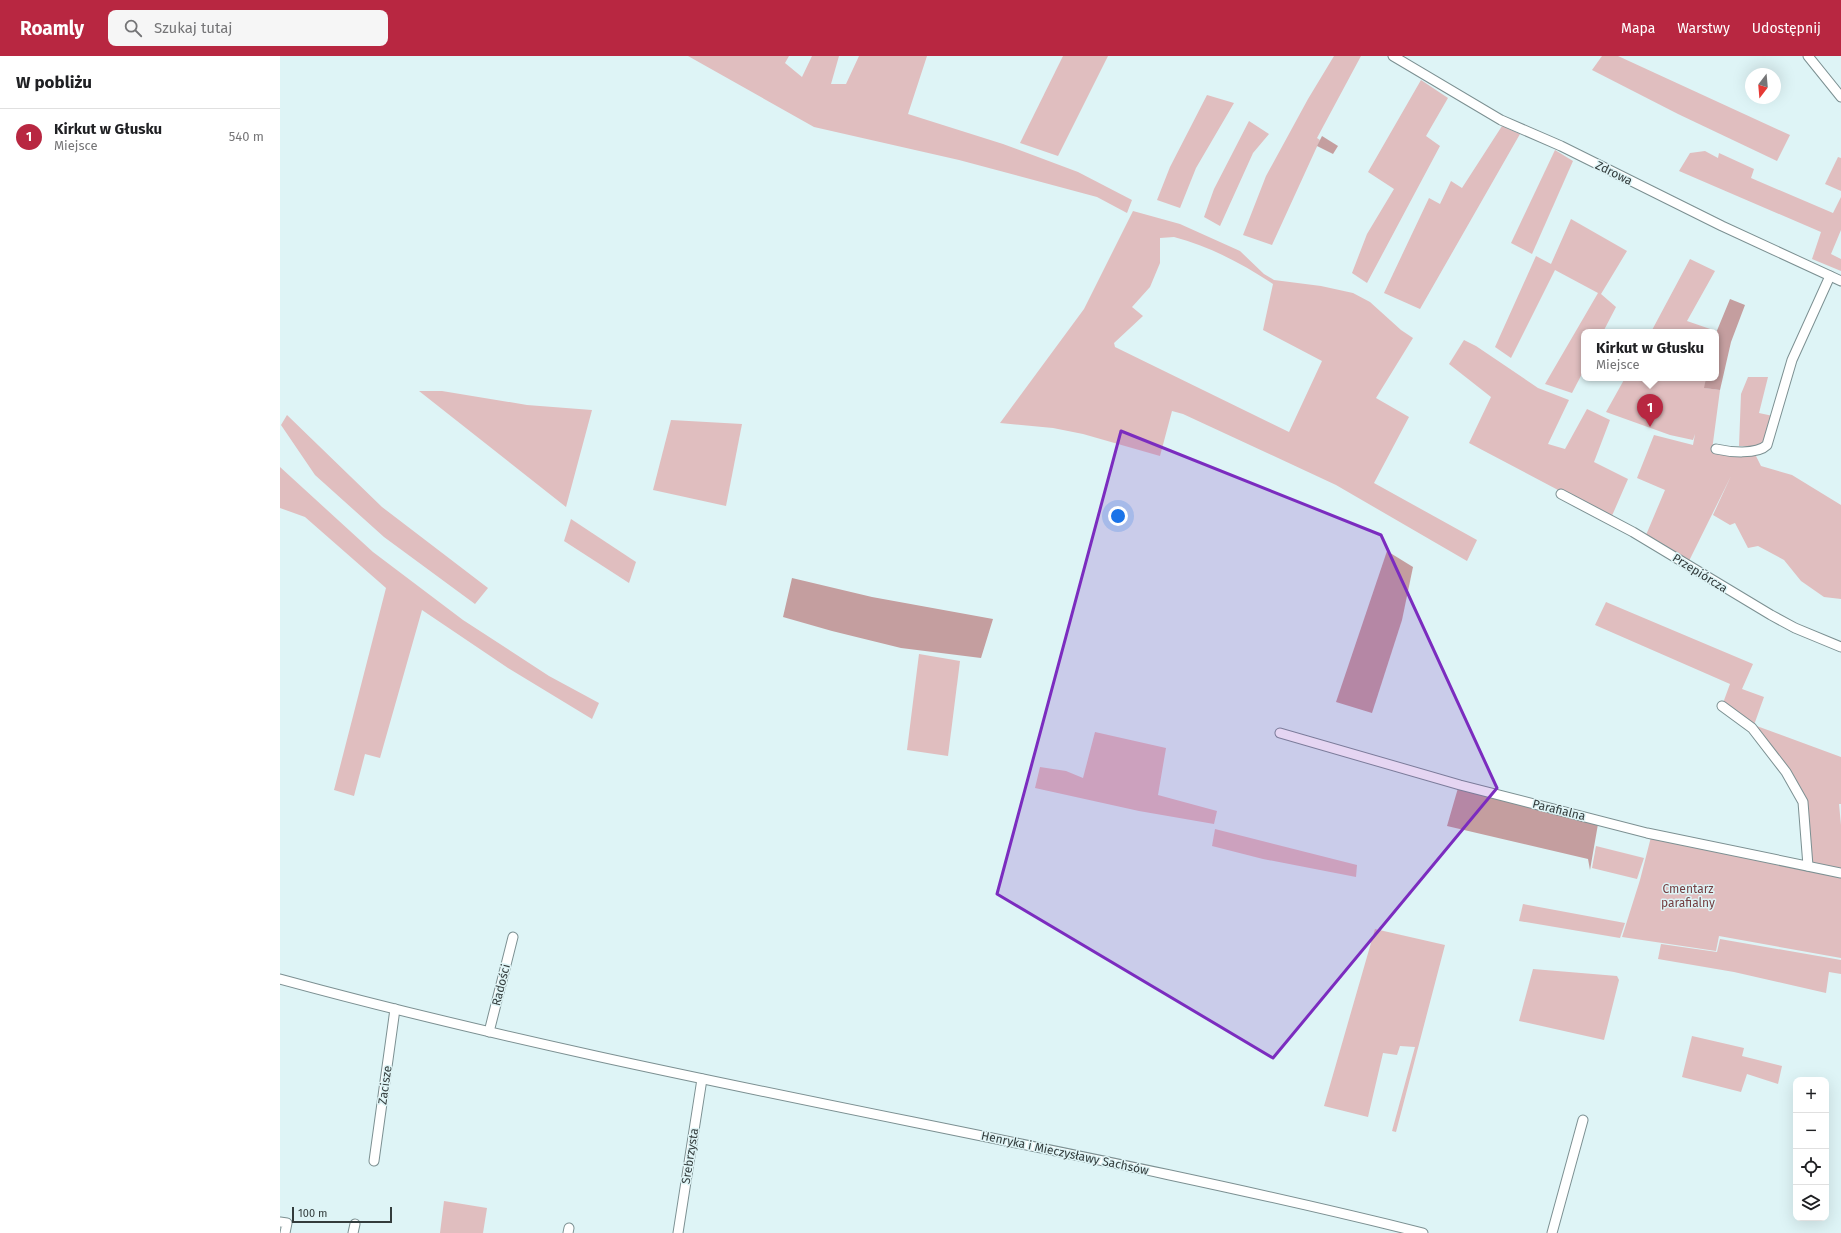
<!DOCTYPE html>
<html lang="pl">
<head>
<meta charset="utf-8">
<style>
  :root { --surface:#fff; --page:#f6f6f6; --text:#202124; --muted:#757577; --line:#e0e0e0; --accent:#b82741 }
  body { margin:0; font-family:"Fira Sans",sans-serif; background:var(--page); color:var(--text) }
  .controls { position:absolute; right:12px; bottom:12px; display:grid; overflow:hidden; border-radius:8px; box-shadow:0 4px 16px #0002 }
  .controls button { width:36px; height:36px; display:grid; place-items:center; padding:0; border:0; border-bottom:1px solid var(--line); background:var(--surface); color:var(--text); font:20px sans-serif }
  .compass { position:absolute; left:1465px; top:12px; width:36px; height:36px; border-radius:50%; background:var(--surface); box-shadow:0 4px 16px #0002; rotate:196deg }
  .scale { position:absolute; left:12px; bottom:10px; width:100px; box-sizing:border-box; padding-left:4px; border:2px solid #333c3c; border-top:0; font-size:11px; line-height:14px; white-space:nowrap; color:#333c3c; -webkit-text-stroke:3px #def4f6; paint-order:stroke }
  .you { position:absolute; left:838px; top:460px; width:14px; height:14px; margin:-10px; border:3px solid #fff; border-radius:50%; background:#1a73e8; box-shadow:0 0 0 6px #1a73e833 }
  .badge { display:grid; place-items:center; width:26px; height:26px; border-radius:50%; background:var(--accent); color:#fff; font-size:13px; font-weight:700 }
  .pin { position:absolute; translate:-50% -33px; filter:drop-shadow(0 1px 2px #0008) }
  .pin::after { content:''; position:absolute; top:21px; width:14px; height:12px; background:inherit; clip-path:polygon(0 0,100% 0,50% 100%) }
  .popup { position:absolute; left:1301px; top:273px; width:138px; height:52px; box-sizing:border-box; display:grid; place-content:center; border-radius:8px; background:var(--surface); filter:drop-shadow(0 1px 3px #0005); font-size:13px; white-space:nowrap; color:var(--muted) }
  .popup b { font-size:15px; color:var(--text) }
  .popup::after { content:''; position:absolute; left:50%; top:100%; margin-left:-8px; border:8px solid transparent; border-top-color:var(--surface) }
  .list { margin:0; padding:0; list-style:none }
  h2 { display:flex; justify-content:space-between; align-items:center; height:52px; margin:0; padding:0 16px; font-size:17px }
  h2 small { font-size:13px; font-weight:400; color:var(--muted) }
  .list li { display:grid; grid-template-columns:26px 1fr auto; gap:12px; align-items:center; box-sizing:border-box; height:56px; padding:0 16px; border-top:1px solid var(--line) }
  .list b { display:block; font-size:15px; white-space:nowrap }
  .list p { margin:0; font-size:13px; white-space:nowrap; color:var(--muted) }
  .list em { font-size:13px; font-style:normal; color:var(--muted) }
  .icon { flex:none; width:22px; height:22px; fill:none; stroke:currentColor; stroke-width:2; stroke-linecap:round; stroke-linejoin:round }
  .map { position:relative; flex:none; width:1561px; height:1177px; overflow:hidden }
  header { display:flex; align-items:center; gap:24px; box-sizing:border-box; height:56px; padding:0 20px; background:var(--accent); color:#fff }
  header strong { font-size:19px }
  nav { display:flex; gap:22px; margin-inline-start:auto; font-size:14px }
  .search { width:280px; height:36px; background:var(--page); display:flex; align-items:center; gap:10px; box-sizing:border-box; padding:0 14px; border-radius:8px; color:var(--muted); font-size:15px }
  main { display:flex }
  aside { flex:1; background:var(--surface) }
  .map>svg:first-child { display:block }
  .green { fill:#e0bebf; fill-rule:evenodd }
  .forest { fill:#c49e9f }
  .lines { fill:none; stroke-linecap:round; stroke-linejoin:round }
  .minor-casing { stroke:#7c9092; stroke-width:11 }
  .minor { stroke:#fff; stroke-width:9 }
  .marked { fill:#7b2cbf; fill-opacity:0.2; stroke:#7b2cbf; stroke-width:3; stroke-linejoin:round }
  .labels { text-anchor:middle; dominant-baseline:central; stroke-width:3; stroke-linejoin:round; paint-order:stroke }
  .street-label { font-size:12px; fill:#333c3c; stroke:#def4f6 }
  .park-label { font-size:12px; fill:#743f42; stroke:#def4f6 }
</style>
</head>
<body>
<header>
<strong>Roamly</strong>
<div class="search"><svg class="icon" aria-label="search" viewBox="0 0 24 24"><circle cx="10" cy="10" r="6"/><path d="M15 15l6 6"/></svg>Szukaj tutaj</div>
<nav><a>Mapa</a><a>Warstwy</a><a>Udostępnij</a></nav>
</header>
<main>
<aside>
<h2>W pobliżu<small></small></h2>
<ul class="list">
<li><span class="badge">1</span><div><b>Kirkut w Głusku</b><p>Miejsce</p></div><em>540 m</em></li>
</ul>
</aside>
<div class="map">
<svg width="1561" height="1177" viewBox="0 0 1561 1177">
  <rect width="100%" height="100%" fill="#def4f6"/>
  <!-- green -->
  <g class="green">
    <path d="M 408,0 L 509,0 L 505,7 L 522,21 L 532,0 L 559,0 L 551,28 L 566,28 L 579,0 L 647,0 L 628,58 L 723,88 L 798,116 L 852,144 L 847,157 L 817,141 L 679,104 L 534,71 Z"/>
    <path d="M 783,0 L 828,0 L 778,100 L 740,87 Z"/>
    <path d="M 1054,0 L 1081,0 L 1037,82 L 1040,84 L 992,189 L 963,179 L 986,120 L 1028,43 Z"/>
    <path d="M 1322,0 L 1338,0 L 1510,79 L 1497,105 L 1398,58 L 1312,14 Z"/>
    <path d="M 1141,24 L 1168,42 L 1146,80 L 1160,90 L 1087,227 L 1072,217 L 1087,178 L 1114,133 L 1088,116 Z"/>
    <path d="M 927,39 L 954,47 L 916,112 L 900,152 L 877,144 L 890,111 Z"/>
    <path d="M 969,65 L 989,78 L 973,97 L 940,170 L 924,161 L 934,133 Z"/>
    <path d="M 1222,70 L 1240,78 L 1140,253 L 1104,237 L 1149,142 L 1160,148 L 1171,125 L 1182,132 Z"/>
    <path d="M 1275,94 L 1293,105 L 1252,198 L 1231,187 Z"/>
    <path d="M 1425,95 L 1438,102 L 1439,97 L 1474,113 L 1471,122 L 1553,157 L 1561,141 L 1561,174 L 1551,198 L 1561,203 L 1561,215 L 1532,203 L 1541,176 L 1399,115 L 1410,97 Z"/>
    <path d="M 1558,101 L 1561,102 L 1561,135 L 1545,128 Z"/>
    <path d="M 853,155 L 900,168 L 960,195 L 984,218 L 994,224 L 1041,230 L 1073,237 L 1090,246 L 1121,274 L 1133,282 L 1096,342 L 1129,361 L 1094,427 L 1197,484 L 1187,505 L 1056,429 L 903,358 L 892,355 L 880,400 L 803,378 L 773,372 L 720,367 L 804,253 ZM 894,181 C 929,190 963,208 993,228 L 983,274 L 1042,305 L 1009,376 L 835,291 L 834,287 L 863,260 L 852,251 L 870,231 L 880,207 L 880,182 Z"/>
    <path d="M 1291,163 L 1347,195 L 1321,238 L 1336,251 L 1323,276 L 1304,276 L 1304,314 L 1292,337 L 1265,328 L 1318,237 L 1275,214 L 1231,302 L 1215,291 L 1256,200 L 1271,208 Z"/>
    <path d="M 1410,203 L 1435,215 L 1407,265 L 1436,275 L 1436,277 L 1371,276 Z"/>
    <path d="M 1184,284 L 1196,290 L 1258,332 L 1289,344 L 1268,388 L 1285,393 L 1307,353 L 1330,364 L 1314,406 L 1348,423 L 1331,462 L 1189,387 L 1211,341 L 1169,308 Z"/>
    <path d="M 1468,321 L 1488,321 L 1479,357 L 1493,360 L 1482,389 L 1477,391 L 1459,390 L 1461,338 Z"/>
    <path d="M 1345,322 L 1426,322 L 1425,332 L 1440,334 L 1432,394 L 1476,400 L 1481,410 L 1512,419 L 1561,449 L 1561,543 L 1544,541 L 1521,525 L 1504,504 L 1478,490 L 1468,492 L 1455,467 L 1450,469 L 1433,459 L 1451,420 L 1409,505 L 1366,479 L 1385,434 L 1357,422 L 1374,379 L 1413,389 L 1415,378 L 1413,384 L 1390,379 L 1326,356 Z"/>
    <path d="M 139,335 L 162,335 L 247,349 L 312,354 L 286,451 Z"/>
    <path d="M 7,359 L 102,451 L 208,532 L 195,548 L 104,481 L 35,419 L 1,369 Z"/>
    <path d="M 391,364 L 462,368 L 446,450 L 373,434 Z"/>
    <path d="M 0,411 L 93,496 L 183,564 L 269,620 L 319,647 L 312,663 L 228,612 L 142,554 L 100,702 L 85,698 L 74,740 L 54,734 L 106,532 L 25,461 L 0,452 Z"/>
    <path d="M 291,463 L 356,506 L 349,527 L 284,485 Z"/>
    <path d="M 1326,546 L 1473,608 L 1462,633 L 1484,641 L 1474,669 L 1561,701 L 1561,748 L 1559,748 L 1561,769 L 1561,813 L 1530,807 L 1526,746 L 1473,669 L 1443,647 L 1450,628 L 1315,569 Z"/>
    <path d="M 639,598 L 680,605 L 668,700 L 627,694 Z"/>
    <path d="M 815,676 L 886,692 L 878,739 L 937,755 L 934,768 L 859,755 L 755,732 L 760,711 L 786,715 L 803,722 Z"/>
    <path d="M 935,773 L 1077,809 L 1076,821 L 983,803 L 932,790 Z"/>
    <path d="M 1371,781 L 1561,822 L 1561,902 L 1439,880 L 1436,895 L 1342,881 L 1360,824 Z"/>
    <path d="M 1316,790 L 1364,802 L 1357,823 L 1312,812 Z"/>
    <path d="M 1243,848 L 1345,867 L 1340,882 L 1239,865 Z"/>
    <path d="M 1095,873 L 1165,889 L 1116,1076 L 1112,1075 L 1135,991 L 1120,990 L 1117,999 L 1103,997 L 1088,1061 L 1044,1050 Z"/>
    <path d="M 1440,883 L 1561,904 L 1561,918 L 1549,916 L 1546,937 L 1454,916 L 1378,903 L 1381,888 L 1437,896 Z"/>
    <path d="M 1253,913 L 1337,920 L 1339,924 L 1324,984 L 1239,965 Z"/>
    <path d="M 1412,980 L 1464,992 L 1462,1000 L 1502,1010 L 1498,1028 L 1467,1018 L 1461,1036 L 1402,1021 Z"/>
    <path d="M 164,1145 L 207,1152 L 203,1177 L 160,1177 Z"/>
  </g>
  <!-- forest -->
  <g class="forest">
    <path d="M 1042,80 L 1058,90 L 1053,98 L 1037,90 Z"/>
    <path d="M 1450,243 L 1465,249 L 1451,286 L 1440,334 L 1424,332 L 1426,322 L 1436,322 L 1436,277 Z"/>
    <path d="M 1107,495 L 1133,511 L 1122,564 L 1092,657 L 1056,646 Z"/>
    <path d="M 512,522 L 592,541 L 713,563 L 701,602 L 621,592 L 552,575 L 503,561 Z"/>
    <path d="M 1178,732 L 1318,768 L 1310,814 L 1308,803 L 1167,770 Z"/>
  </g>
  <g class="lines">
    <!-- minor casing -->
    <g class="minor-casing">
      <g id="minor">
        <path d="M 1113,0 L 1221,64 L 1281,90 L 1442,170 L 1561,225"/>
        <path d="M 1528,0 L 1561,41"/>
        <path d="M 1436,393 C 1449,396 1477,399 1487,389 L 1512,304 L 1550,220"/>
        <path d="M 1281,438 L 1353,476 L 1491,559 L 1515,572 L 1561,591"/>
        <path d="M 1442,650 L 1472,672 L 1506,716 L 1523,746 L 1528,810"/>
        <path d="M 1000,677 L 1180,729 L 1367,777 L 1561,817"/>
        <path d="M 0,923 C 377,1026 764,1083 1143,1177"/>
        <path d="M 209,976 L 233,881"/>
        <path d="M 94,1105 L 115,953"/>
        <path d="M 0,1166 L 7,1167 L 5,1177"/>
        <path d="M 73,1177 L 75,1168"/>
        <path d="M 288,1177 L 289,1172"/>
        <path d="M 398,1177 L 422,1023"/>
        <path d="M 1272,1177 L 1303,1064"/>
      </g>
    </g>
    <!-- minor -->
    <use href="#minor" class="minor"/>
  </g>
  <!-- marked area -->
  <path class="marked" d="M 841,375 L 1101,479 L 1217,732 L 993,1002 L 717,838 Z"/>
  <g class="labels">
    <!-- street labels -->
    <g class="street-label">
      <text transform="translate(1334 117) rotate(26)">Zdrowa</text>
      <text transform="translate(1420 517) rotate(32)">Przepiórcza</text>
      <text transform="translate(1279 754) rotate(14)">Parafialna</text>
      <text transform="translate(221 929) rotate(-76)">Radości</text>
      <text transform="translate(105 1029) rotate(-82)">Zacisze</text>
      <text transform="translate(785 1097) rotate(12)">Henryka i Mieczysławy Sachsów</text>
      <text transform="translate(410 1100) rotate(-81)">Srebrzysta</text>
    </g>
    <!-- park labels -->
    <g class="park-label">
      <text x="1408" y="833">Cmentarz<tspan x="1408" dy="14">parafialny</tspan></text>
    </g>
  </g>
</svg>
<div class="controls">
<button>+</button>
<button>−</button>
<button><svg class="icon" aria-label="locate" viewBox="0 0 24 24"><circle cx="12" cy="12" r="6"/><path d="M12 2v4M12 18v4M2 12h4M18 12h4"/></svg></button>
<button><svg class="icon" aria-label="layers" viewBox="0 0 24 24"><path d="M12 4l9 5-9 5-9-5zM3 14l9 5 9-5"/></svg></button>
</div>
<svg class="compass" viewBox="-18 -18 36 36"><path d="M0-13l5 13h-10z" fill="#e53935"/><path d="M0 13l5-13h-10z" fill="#757577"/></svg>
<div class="scale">100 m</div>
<div class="you"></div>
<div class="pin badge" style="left:1370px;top:371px">1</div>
<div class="popup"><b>Kirkut w Głusku</b>Miejsce</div>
</div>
</main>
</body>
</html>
